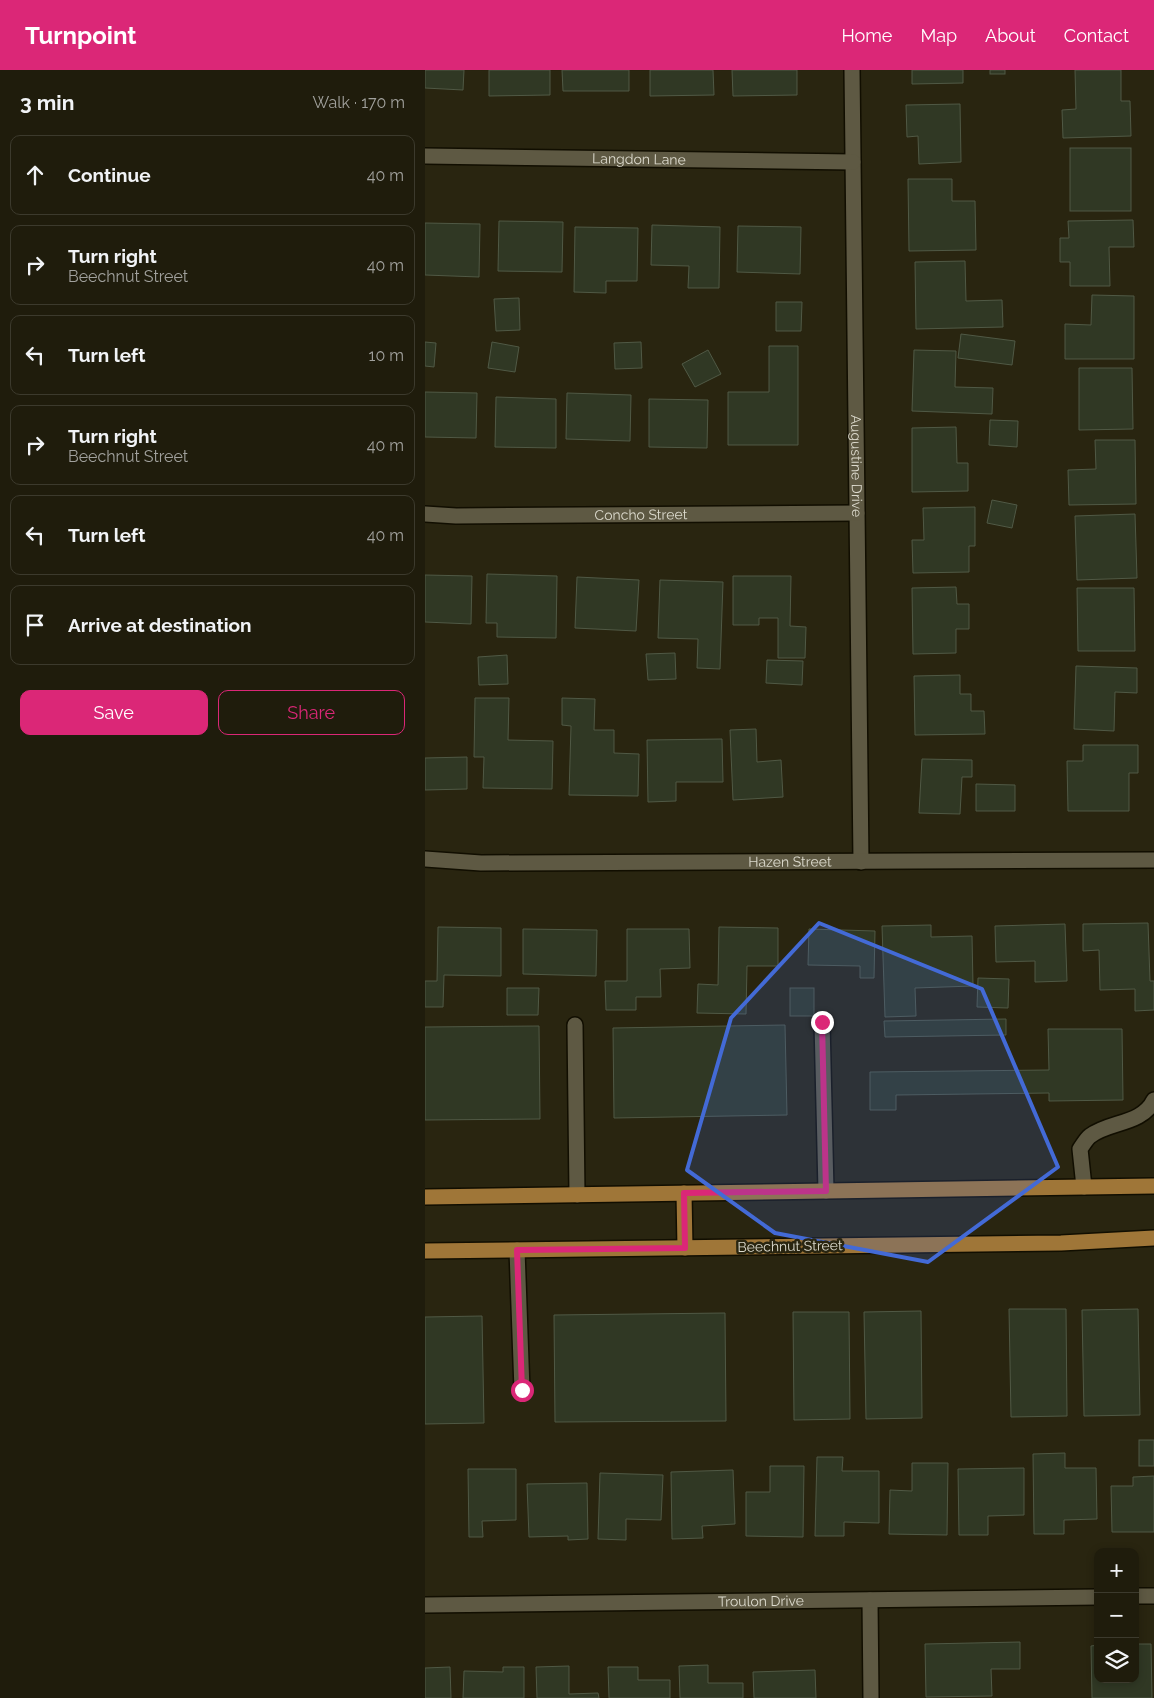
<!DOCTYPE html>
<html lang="en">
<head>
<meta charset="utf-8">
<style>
  :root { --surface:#1f1c0c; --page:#272515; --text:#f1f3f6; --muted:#a1a19d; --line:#3c3a2d; --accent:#db2777 }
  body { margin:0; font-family:Raleway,sans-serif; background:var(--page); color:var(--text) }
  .controls { position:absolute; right:15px; bottom:15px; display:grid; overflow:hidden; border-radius:10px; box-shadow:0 2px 8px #0003 }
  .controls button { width:45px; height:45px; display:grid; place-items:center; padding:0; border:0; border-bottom:1px solid var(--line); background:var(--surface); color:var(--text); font:25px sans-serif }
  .stop { position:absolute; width:15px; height:15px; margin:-11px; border:4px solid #db2777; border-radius:50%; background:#fff }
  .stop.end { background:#db2777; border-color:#fff; box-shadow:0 1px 5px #0008 }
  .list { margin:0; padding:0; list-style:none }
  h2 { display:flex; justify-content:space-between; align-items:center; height:65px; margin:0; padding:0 20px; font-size:21px }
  h2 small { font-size:16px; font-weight:400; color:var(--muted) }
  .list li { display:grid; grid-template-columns:32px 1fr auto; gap:15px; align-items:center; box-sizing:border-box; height:80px; margin:0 10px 10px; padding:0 10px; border:1px solid var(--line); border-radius:10px }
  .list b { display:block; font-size:19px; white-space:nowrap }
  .list p { margin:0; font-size:16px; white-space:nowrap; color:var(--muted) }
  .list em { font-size:16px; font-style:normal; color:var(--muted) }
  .actions { display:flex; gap:10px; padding:15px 20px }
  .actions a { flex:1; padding:11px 0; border:1px solid var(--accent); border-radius:10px; text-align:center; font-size:18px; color:var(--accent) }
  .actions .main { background:var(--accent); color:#fff }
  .icon { flex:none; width:28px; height:28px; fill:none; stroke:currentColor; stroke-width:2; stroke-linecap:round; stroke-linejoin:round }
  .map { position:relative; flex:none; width:729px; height:1628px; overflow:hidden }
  header { display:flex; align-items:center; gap:30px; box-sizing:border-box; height:70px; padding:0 25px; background:var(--accent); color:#fff }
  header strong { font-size:24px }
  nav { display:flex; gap:28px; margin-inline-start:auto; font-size:18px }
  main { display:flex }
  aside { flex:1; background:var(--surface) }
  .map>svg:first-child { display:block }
  .building { fill:#303824; stroke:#505945 }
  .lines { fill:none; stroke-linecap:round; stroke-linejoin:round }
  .minor-casing { stroke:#110e00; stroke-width:18 }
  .major-casing { stroke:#110e00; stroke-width:18 }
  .minor { stroke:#5e5943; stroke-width:15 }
  .major { stroke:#9f7638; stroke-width:15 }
  .route { stroke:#db2777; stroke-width:6 }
  .marked { fill:#436ad6; fill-opacity:0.2; stroke:#436ad6; stroke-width:4; stroke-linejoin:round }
  .labels { text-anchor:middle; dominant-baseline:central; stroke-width:5; stroke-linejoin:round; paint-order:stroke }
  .street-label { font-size:14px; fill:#dcdacd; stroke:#292510 }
</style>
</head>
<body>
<header>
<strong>Turnpoint</strong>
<nav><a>Home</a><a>Map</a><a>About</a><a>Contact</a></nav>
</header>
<main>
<aside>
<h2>3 min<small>Walk · 170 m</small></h2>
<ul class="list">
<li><svg class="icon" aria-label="ahead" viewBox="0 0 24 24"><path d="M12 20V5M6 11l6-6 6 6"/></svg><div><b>Continue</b></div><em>40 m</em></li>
<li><svg class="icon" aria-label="right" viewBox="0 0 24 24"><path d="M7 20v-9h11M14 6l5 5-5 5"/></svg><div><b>Turn right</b><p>Beechnut Street</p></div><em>40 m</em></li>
<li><svg class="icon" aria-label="left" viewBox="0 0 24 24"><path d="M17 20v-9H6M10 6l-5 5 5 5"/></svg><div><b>Turn left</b></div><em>10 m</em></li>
<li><svg class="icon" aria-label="right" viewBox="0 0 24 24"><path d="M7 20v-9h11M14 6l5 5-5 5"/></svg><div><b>Turn right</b><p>Beechnut Street</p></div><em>40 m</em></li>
<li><svg class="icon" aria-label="left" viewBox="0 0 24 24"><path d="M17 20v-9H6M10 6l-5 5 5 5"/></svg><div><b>Turn left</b></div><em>40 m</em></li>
<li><svg class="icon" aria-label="arrive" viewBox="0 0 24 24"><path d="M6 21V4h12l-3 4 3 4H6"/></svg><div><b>Arrive at destination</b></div></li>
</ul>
<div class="actions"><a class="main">Save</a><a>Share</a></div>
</aside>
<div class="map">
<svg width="729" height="1628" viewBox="0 0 729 1628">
  <rect width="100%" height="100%" fill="#292510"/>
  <!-- building -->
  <g class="building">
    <path d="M 0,0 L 39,0 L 38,20 L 0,18 Z"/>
    <path d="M 64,0 L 125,0 L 125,25 L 64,26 Z"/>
    <path d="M 137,0 L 204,0 L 204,21 L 138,21 Z"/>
    <path d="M 225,0 L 288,0 L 289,25 L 225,26 Z"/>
    <path d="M 307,0 L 372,0 L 372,25 L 308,26 Z"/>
    <path d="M 487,0 L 538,0 L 538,13 L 487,14 Z"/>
    <rect x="565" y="0" width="15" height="4"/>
    <path d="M 650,0 L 696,0 L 696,31 L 705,31 L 706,66 L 638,68 L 637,40 L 651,39 Z"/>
    <path d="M 535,34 L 536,92 L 494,94 L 493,66 L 482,67 L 481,35 Z"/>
    <rect x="645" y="78" width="61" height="63"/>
    <path d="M 483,109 L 527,109 L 527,131 L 550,131 L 551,180 L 484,181 Z"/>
    <path d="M 708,150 L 709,177 L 684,177 L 685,216 L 645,216 L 645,192 L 635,192 L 635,168 L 644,168 L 643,151 Z"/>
    <path d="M 74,151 L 138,152 L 137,202 L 73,201 Z"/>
    <path d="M 0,153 L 55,154 L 54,207 L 0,205 Z"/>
    <path d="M 227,155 L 295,157 L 294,218 L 263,218 L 264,196 L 226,195 Z"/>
    <path d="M 313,156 L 376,157 L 375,204 L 312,202 Z"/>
    <path d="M 150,157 L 213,158 L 212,211 L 181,211 L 181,223 L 149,222 Z"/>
    <path d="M 540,191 L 541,231 L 577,230 L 578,257 L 491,259 L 490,192 Z"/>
    <path d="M 667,225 L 709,226 L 709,289 L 640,289 L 640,254 L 666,255 Z"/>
    <path d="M 94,228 L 95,260 L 71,261 L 69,229 Z"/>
    <path d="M 351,232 L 377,232 L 376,261 L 351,261 Z"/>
    <path d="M 536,264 L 590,271 L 587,295 L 533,288 Z"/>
    <path d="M 0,272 L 11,273 L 9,297 L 0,296 Z"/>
    <path d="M 67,272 L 94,277 L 90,302 L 63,298 Z"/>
    <path d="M 216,272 L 217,298 L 190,299 L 189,273 Z"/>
    <path d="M 344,276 L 373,276 L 373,375 L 303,375 L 303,322 L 344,322 Z"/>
    <path d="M 283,280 L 296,304 L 270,317 L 257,294 Z"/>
    <path d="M 489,280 L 531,281 L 530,317 L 568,318 L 567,344 L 487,341 Z"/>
    <path d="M 654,298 L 707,298 L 708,359 L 654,360 Z"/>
    <path d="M 0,322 L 52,323 L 51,368 L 0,367 Z"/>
    <path d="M 142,323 L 206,325 L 205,371 L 141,369 Z"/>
    <path d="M 71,327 L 131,329 L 131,378 L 70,377 Z"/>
    <path d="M 224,329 L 283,330 L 282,378 L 224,377 Z"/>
    <path d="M 565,350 L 593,351 L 592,377 L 564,375 Z"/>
    <path d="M 531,357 L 532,393 L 543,393 L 543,421 L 487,422 L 487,358 Z"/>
    <path d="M 670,370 L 710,370 L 711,434 L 644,435 L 643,400 L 671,399 Z"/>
    <path d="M 567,430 L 592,435 L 587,458 L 562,453 Z"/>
    <path d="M 550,437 L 550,476 L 544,476 L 544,502 L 488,503 L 487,470 L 499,470 L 498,438 Z"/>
    <path d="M 710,444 L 712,508 L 652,510 L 650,446 Z"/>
    <path d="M 62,504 L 132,506 L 131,568 L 72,567 L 72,553 L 61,553 Z"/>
    <path d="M 0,505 L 47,506 L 46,554 L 0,552 Z"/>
    <path d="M 308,506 L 366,506 L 365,556 L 381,557 L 380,588 L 353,588 L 353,548 L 334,548 L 334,555 L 308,555 Z"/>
    <path d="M 152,507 L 214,510 L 211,561 L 150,558 Z"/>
    <path d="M 235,510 L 298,512 L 295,599 L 272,598 L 273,569 L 233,568 Z"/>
    <path d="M 531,517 L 532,534 L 544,534 L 544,559 L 531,559 L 531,583 L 488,584 L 487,518 Z"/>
    <path d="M 652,518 L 709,518 L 710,581 L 653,581 Z"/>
    <path d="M 250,583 L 251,609 L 223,610 L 221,584 Z"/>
    <path d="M 82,585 L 83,614 L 54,615 L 53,587 Z"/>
    <path d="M 342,590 L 378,591 L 377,615 L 341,613 Z"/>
    <path d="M 651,596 L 712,598 L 712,623 L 690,622 L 689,661 L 649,659 Z"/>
    <path d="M 535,605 L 535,624 L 546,624 L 546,641 L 559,641 L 560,664 L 490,665 L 489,606 Z"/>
    <path d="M 50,628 L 84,628 L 83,670 L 128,671 L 127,719 L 58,718 L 59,687 L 49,687 Z"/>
    <path d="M 137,628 L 170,629 L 169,660 L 189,660 L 189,683 L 214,684 L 213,726 L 144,725 L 146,656 L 137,655 Z"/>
    <path d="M 331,659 L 332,692 L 356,690 L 358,727 L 308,730 L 305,660 Z"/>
    <path d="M 297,669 L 298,712 L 251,712 L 251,731 L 223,732 L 222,670 Z"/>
    <path d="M 658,675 L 713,675 L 713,703 L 704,703 L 704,741 L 643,741 L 642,691 L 658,691 Z"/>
    <path d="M 42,687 L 42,719 L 0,720 L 0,688 Z"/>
    <path d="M 497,689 L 547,690 L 547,707 L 537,707 L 535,744 L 494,743 Z"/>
    <path d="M 551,714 L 590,715 L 590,741 L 551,741 Z"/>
    <path d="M 723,853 L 725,911 L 729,911 L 729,940 L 710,941 L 710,919 L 675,920 L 674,880 L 658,881 L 658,854 Z"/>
    <path d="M 640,854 L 642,911 L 610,912 L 610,891 L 571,892 L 570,856 Z"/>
    <path d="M 506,855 L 506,867 L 547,866 L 548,916 L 490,918 L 491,946 L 460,947 L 457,856 Z"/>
    <path d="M 13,857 L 76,858 L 76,906 L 19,905 L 18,937 L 0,937 L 0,911 L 12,911 Z"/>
    <path d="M 294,857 L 353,858 L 353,896 L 322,896 L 321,944 L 272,943 L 273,914 L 293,915 Z"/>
    <path d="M 98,859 L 172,860 L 171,906 L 98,904 Z"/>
    <path d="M 202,859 L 264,859 L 265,898 L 235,899 L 236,927 L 211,927 L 211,940 L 181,940 L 180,911 L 202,911 Z"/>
    <path d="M 384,859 L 450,861 L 449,908 L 435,908 L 435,896 L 383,895 Z"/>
    <path d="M 553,908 L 584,909 L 583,938 L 552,937 Z"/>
    <path d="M 82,918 L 114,918 L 113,945 L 82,945 Z"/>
    <rect x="365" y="918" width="24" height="28"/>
    <path d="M 581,949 L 581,965 L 460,967 L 459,951 Z"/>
    <path d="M 360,955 L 362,1045 L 189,1048 L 188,958 Z"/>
    <path d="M 114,956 L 115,1049 L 0,1050 L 0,957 Z"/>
    <path d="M 623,959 L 697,959 L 698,1030 L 624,1031 L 624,1023 L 471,1025 L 471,1040 L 445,1040 L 445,1002 L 624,1000 Z"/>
    <path d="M 584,1239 L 641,1239 L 642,1346 L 586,1347 Z"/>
    <path d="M 713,1239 L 715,1345 L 659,1346 L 657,1240 Z"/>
    <path d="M 496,1241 L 497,1348 L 441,1349 L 439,1242 Z"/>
    <path d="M 368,1242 L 424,1242 L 425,1349 L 369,1350 Z"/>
    <path d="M 300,1243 L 301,1351 L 130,1352 L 129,1245 Z"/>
    <path d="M 57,1246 L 59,1353 L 0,1354 L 0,1247 Z"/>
    <rect x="714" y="1370" width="15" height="26"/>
    <path d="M 640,1383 L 640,1398 L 671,1398 L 672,1449 L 639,1450 L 639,1464 L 609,1464 L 608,1384 Z"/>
    <path d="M 392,1387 L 418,1387 L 417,1401 L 454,1401 L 454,1453 L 419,1452 L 419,1466 L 390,1466 Z"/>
    <path d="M 487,1393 L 523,1393 L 522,1465 L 464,1464 L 465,1420 L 487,1421 Z"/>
    <path d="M 345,1396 L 379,1396 L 378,1467 L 321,1466 L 321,1422 L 345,1422 Z"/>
    <path d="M 599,1398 L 599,1445 L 563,1446 L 563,1465 L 534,1465 L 533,1399 Z"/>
    <path d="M 43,1399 L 91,1399 L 91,1450 L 57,1451 L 58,1467 L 44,1467 Z"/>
    <path d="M 308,1400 L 310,1454 L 277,1456 L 278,1468 L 247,1469 L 246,1402 Z"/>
    <path d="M 175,1403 L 238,1405 L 236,1450 L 201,1449 L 201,1470 L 173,1469 Z"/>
    <path d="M 729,1406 L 729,1462 L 687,1462 L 686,1416 L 708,1416 L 708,1407 Z"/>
    <path d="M 162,1413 L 163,1469 L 143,1470 L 143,1466 L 104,1467 L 102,1414 Z"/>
    <path d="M 595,1572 L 595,1599 L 566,1599 L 567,1626 L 501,1627 L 500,1574 Z"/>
    <path d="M 710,1574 L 726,1574 L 727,1628 L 667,1628 L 666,1576 L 673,1575 L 673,1609 L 710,1609 Z"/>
    <path d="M 283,1595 L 283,1613 L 318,1613 L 318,1628 L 255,1628 L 254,1596 Z"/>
    <path d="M 144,1596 L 144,1624 L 173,1623 L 174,1628 L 112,1628 L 111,1597 Z"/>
    <path d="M 25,1597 L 26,1628 L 0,1628 L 0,1598 Z"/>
    <path d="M 78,1597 L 99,1597 L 99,1628 L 38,1628 L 39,1601 L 78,1602 Z"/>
    <path d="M 183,1597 L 213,1597 L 213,1610 L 245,1610 L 245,1628 L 184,1628 Z"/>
    <path d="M 390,1600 L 391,1628 L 329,1628 L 328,1602 Z"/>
  </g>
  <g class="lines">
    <!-- minor casing -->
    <g class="minor-casing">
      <g id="minor">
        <path id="s1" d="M 427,0 L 436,792"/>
        <path id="s2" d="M 0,86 L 428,92"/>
        <path id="s3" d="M 0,444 L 31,446 L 432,443"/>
        <path id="s4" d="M 0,789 L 56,793 L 729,790"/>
        <path d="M 397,952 L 401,1121"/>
        <path d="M 150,955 L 152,1125"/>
        <path d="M 659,1117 L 655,1079 C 658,1075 661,1069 665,1066 C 684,1051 717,1055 729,1030"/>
        <path d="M 92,1180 L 97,1320"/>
        <path d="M 710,1526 L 729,1526"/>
        <path d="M 445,1530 L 446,1628"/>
        <path id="s5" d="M 0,1535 L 673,1527"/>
      </g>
    </g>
    <!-- major casing -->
    <g class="major-casing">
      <g id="major">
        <path d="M 259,1123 L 260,1178"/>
        <path d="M 0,1127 L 729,1116"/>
        <path d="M 0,1181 L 636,1173 L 729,1168"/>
      </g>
    </g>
    <!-- minor -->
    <use href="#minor" class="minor"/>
    <!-- major -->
    <use href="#major" class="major"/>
  </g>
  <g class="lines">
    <!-- route -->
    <path class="route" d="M 97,1320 L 92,1180 L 260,1178 L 259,1123 L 401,1121 L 397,952"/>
  </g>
  <!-- marked area -->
  <path class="marked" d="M 394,853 L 557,919 L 633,1097 L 503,1192 L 350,1163 L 262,1100 L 306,948 Z"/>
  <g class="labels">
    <!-- street labels -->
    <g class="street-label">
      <text stroke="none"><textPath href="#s2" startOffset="214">Langdon Lane</textPath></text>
      <text stroke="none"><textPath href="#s1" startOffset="396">Augustine Drive</textPath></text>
      <text stroke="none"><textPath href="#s3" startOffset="216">Concho Street</textPath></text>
      <text stroke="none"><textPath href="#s4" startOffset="365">Hazen Street</textPath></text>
      <text transform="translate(365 1176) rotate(-1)">Beechnut Street</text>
      <text stroke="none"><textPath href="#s5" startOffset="336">Troulon Drive</textPath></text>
    </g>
  </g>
</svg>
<div class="controls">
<button>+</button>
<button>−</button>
<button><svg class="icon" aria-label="layers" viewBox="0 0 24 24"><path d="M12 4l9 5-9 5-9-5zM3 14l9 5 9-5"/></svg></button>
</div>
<div class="stop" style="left:97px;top:1320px"></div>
<div class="stop end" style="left:397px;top:952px"></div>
</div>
</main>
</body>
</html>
